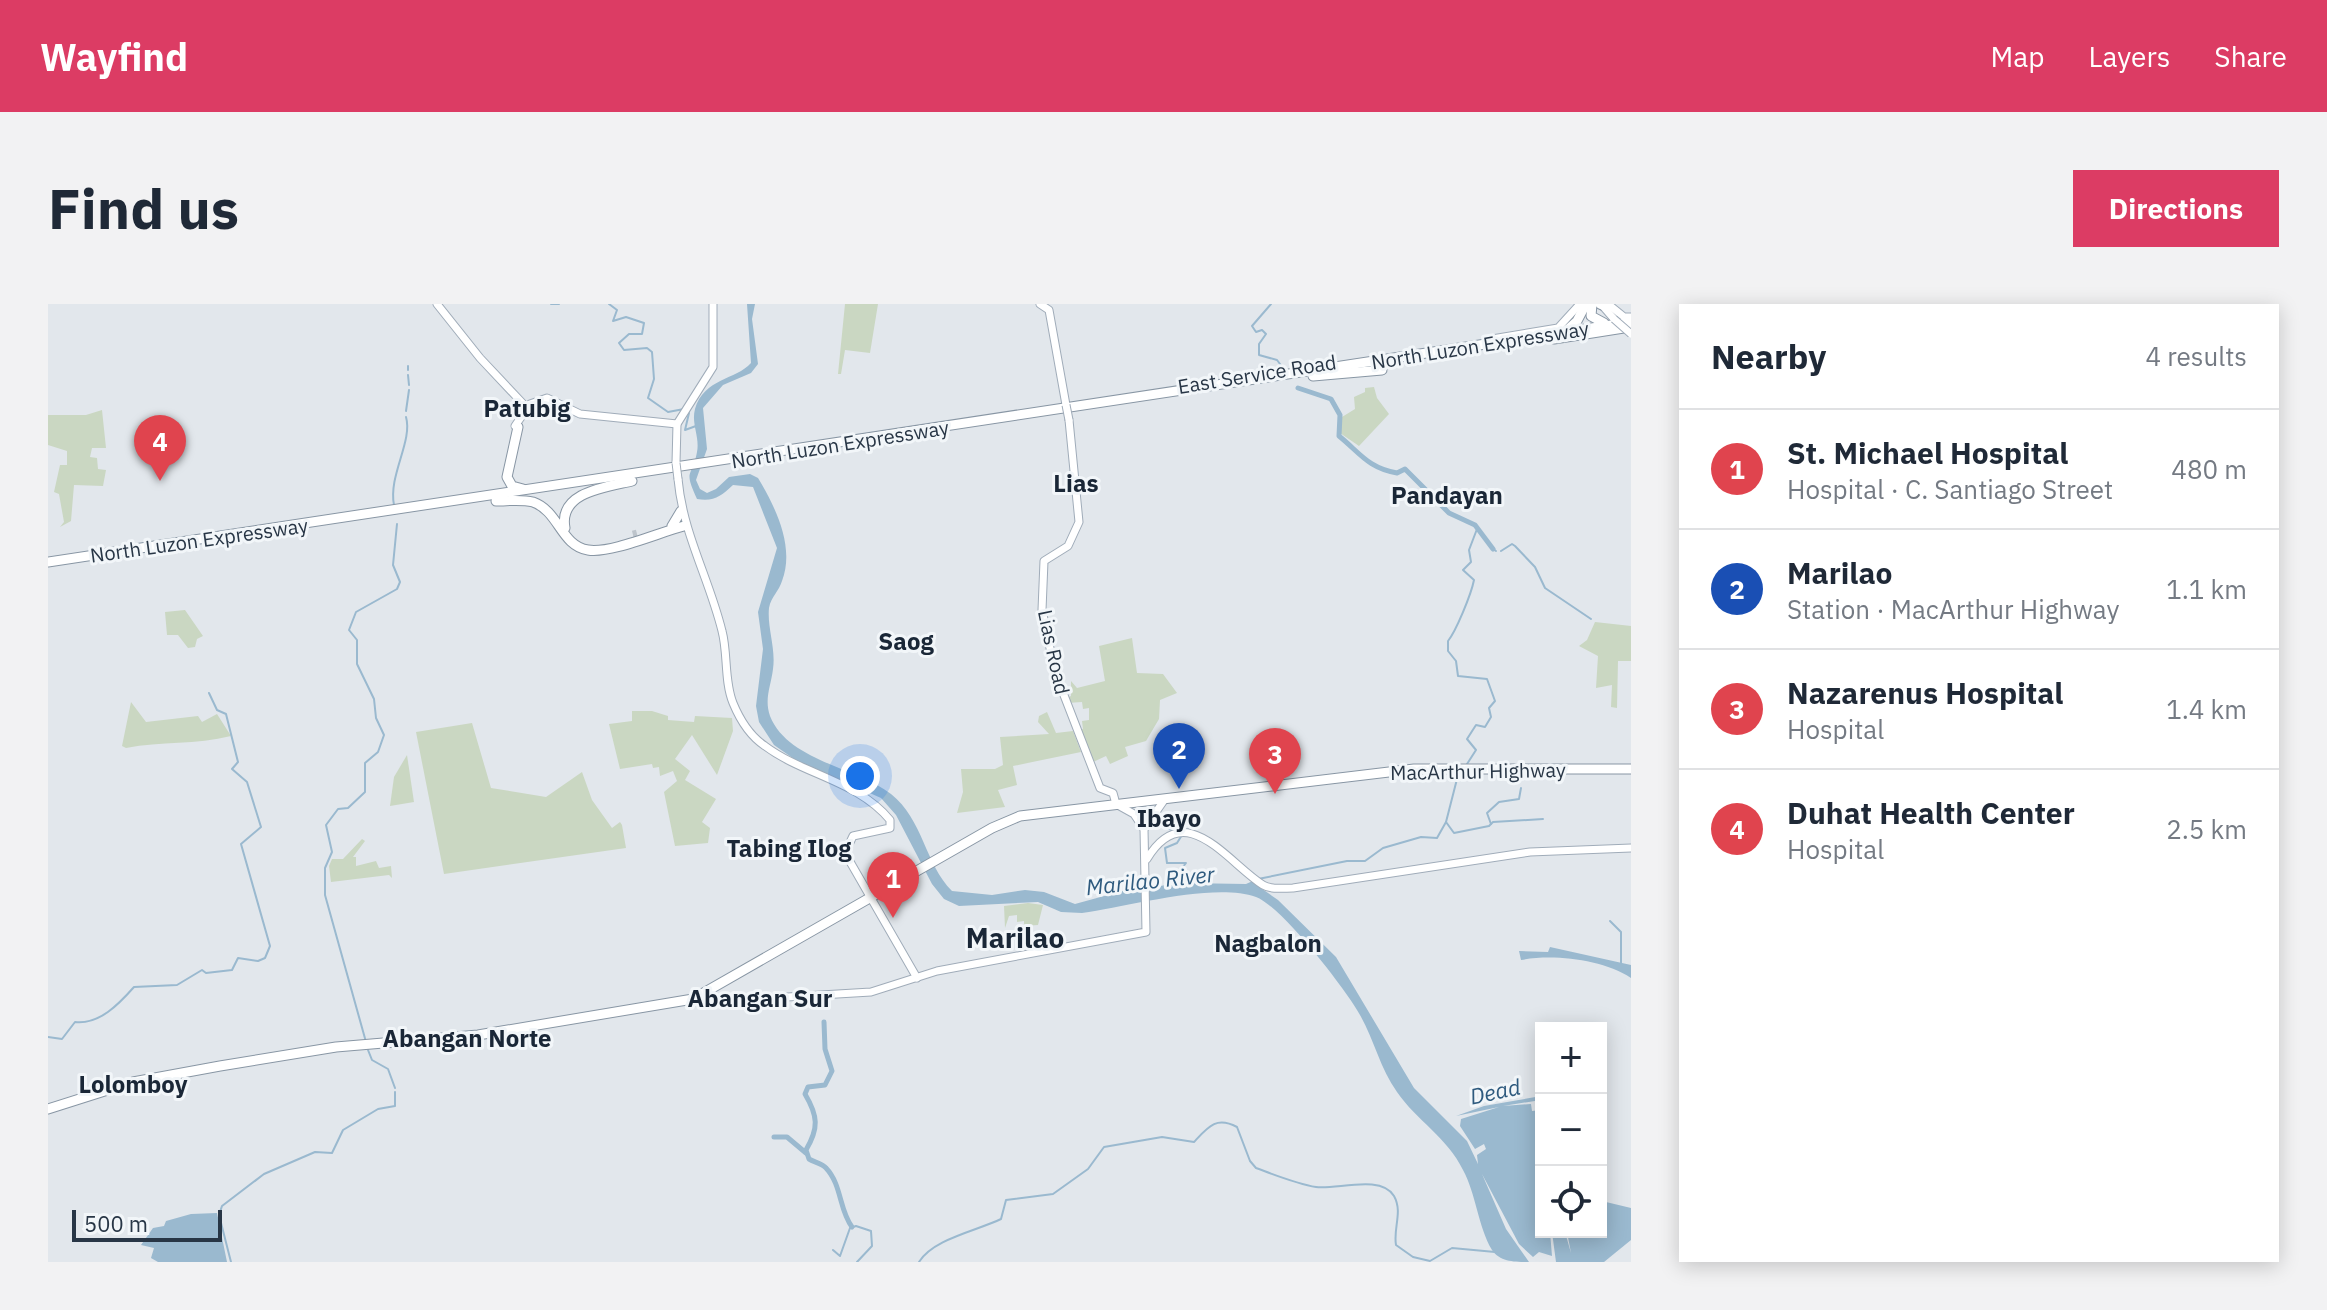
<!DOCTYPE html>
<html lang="en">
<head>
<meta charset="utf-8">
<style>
  :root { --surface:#fff; --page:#f2f2f3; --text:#1f2937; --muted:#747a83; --line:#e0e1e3; --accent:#dc3c64 }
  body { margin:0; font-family:"IBM Plex Sans",sans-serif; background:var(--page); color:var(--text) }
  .controls { position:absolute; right:24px; bottom:24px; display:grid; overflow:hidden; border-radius:0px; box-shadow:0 4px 20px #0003 }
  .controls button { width:72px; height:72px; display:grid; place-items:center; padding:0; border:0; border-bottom:2px solid var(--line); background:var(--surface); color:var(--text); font:40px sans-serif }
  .scale { position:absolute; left:24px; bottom:20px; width:150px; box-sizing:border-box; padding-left:8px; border:4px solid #283646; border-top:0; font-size:22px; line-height:28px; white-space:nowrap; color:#283646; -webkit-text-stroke:6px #f2f6f9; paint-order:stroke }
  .you { position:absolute; left:812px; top:472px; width:28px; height:28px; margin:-20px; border:6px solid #fff; border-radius:50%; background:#1a73e8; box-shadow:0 0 0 12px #1a73e833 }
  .badge { display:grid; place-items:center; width:52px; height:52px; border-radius:50%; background:var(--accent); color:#fff; font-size:26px; font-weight:700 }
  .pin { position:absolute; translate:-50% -66px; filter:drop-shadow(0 2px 4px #0008) }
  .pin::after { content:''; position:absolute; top:42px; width:28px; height:24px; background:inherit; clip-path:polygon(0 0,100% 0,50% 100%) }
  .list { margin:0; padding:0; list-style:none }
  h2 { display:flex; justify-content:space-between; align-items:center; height:104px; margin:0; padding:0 32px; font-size:34px }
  h2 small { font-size:26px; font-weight:400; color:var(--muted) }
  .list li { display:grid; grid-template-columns:52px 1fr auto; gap:24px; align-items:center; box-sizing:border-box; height:120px; padding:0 32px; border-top:2px solid var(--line) }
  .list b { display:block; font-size:30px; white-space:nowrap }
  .list p { margin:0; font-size:26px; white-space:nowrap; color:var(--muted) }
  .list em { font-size:26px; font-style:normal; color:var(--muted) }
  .icon { flex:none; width:44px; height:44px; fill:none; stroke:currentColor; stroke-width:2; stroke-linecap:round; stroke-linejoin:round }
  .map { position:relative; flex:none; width:1583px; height:958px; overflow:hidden; border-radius:0px }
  header { display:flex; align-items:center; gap:48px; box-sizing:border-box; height:112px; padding:0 40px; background:var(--accent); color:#fff }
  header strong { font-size:38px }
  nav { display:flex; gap:44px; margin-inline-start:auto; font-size:28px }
  .intro { display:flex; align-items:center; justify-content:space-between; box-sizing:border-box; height:192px; padding:0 48px }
  h1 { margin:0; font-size:56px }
  .button { padding:20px 36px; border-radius:0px; background:var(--accent); color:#fff; font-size:28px; font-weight:700 }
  main { display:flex; gap:48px; padding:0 48px }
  aside { flex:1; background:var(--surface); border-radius:0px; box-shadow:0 4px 20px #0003 }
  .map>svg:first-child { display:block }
  .green { fill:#cad7c2 }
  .water { fill:#9ab9cf }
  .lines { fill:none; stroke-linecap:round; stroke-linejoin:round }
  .stream { stroke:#9ab9cf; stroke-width:2 }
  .river { stroke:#9ab9cf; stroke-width:5 }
  .highway-tunnel { stroke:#bdc4cb; stroke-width:9; stroke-dasharray:9 4.5; stroke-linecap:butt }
  .major-casing { stroke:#a0acb9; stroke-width:9 }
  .highway-casing { stroke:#8896a4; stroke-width:11 }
  .major { stroke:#fff; stroke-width:7 }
  .highway { stroke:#fff; stroke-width:9 }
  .major-bridge-casing { stroke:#a0acb9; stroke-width:9; stroke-linecap:butt }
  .major-bridge { stroke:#fff; stroke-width:7 }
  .labels { text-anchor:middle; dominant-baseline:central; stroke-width:6; stroke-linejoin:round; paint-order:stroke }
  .street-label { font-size:20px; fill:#283646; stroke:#f2f6f9 }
  .water-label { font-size:22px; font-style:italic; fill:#2e5a7e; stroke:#f2f6f9 }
  .quarter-label { font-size:24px; font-weight:bold; fill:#1a2737; stroke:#f2f6f9 }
  .district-label { font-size:28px; font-weight:bold; fill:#1a2737; stroke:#f2f6f9 }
</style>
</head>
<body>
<header>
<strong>Wayfind</strong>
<nav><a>Map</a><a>Layers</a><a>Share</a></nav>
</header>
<div class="intro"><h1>Find us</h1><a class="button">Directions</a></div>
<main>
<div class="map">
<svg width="1583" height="958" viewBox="0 0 1583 958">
  <rect width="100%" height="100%" fill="#e2e7ec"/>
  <!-- green -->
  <g class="green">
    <path d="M 797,0 L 830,0 L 822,49 L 797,46 L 793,70 L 790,70 Z"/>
    <path d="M 1326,83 L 1329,94 L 1341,110 L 1311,142 L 1292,129 L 1294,113 L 1307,105 L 1306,93 L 1317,88 L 1317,84 Z"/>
    <path d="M 54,106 L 58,144 L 44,144 L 42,153 L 49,154 L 50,165 L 58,166 L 55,182 L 26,181 L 23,217 L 12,223 L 16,218 L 11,190 L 6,188 L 12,161 L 19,161 L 19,147 L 0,141 L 0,111 L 38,111 Z"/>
    <path d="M 137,306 L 155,332 L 149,335 L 147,343 L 140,344 L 130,331 L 119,331 L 117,308 Z"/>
    <path d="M 1547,318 L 1583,322 L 1583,357 L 1570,357 L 1569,404 L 1563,403 L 1564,381 L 1548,384 L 1550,352 L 1531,342 L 1539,336 Z"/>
    <path d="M 1084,334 L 1089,369 L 1115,370 L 1129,389 L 1112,396 L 1111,415 L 1098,437 L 1077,443 L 1080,452 L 1062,460 L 1058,452 L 1043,459 L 1029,426 L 1035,425 L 1034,417 L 1041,416 L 1041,404 L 1035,405 L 1034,398 L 1019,399 L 1017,395 L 1023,392 L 1023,377 L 1029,384 L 1057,377 L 1051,342 Z"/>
    <path d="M 83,398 L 98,418 L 150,412 L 154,418 L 169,410 L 183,432 C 148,441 113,437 78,444 L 74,442 Z"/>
    <path d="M 584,407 L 604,407 L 620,412 L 620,416 L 646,418 L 647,412 L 684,414 L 685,427 L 669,471 L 644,431 L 627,455 L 642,467 L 637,476 L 668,495 L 654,518 L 662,524 L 660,539 L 627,542 L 616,488 L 629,477 L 625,467 L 612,472 L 611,463 L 605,464 L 604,460 L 572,465 L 561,420 L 584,417 Z"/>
    <path d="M 999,408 L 1008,429 L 1025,427 L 1033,448 L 965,462 L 969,481 L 950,486 L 957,503 L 909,509 L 915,488 L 913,465 L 947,465 L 955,461 L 952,433 L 1001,430 L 990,418 L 991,412 Z"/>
    <path d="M 424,419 L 443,484 L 498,493 L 534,468 L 544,496 L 564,524 L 572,518 L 574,521 L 578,544 L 396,570 L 368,428 Z"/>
    <path d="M 359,451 L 366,498 L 342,502 L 346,473 Z"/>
    <path d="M 314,535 L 317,537 L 305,553 L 308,553 L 308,562 L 328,557 L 331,564 L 343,562 L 344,574 L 341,571 L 283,578 L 281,562 L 284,555 L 295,555 Z"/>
    <path d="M 980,599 L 995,601 L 990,621 L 976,622 L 976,617 L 969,618 L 969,611 L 961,612 L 957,624 L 956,602 Z"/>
  </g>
  <!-- water -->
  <g class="water">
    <path d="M 699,0 L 707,0 L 704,15 L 710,60 L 703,69 L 675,81 L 655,104 L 659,145 L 648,176 L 652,185 L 659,189 L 668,185 L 681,173 L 702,170 L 710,174 C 728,204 747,243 734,277 C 731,287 723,293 721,304 C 719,324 728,344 725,365 C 723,382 716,395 722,412 C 740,457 808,463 843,490 C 875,515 877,560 904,587 L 944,591 L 977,586 L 996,588 L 1027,600 L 1078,586 L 1136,579 L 1198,580 L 1207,576 L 1207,580 L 1230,596 L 1288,653 L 1366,784 L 1419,837 L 1430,860 L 1429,851 L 1438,845 L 1436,840 L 1427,845 L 1412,822 L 1413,815 L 1451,803 L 1408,812 L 1436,802 L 1493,792 L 1493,796 L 1455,802 L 1483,800 L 1484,807 L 1493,806 L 1493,858 L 1488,868 L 1493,891 L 1493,928 L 1502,928 L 1504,952 L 1491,948 L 1485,953 L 1471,940 L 1434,870 L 1458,925 L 1481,958 C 1467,958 1452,958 1444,946 C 1430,922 1428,890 1415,866 C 1399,833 1369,817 1349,788 C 1331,763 1325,731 1309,706 C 1294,681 1233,602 1208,593 C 1165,578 1080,603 1034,609 L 1013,608 L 990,598 L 911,602 L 896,595 L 884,580 L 848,511 L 833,494 L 749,457 L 726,441 L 711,418 L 708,402 L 715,345 L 710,308 L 729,244 L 705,183 L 685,181 C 673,192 666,198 649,195 C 635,164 644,175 649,148 C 652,133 643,120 647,105 C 656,74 688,76 703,59 Z"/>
    <path d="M 1502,643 L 1583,661 L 1583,674 C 1554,655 1505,650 1473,656 L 1471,647 L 1500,648 Z"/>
    <path d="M 1558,898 L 1583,904 L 1583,936 L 1556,958 L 1508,958 L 1504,928 L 1517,928 L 1523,949 L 1519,928 L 1553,928 L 1553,900 Z"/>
    <path d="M 169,909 L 179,958 L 110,958 L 103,954 L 106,944 L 93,941 L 105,924 L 116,922 L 118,917 L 143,910 Z"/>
  </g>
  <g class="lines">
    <!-- stream -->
    <g class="stream">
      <path d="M 503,0 L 511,0"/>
      <path d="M 561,0 L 569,6 L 565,17 L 578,13 L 596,19 L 594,30 L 581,30 L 571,39 L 576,46 L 599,44 L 604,48 L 606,75 L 600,94 L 620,108 L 636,105"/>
      <path d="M 1223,0 L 1204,22 L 1208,28 L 1214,26 L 1218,30 L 1211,40 L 1211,51 L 1229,56 L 1235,64"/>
      <path d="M 360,62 L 360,66"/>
      <path d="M 360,71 L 361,81"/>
      <path d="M 358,107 L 361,86"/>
      <path d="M 641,109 L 637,126 L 648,122"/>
      <path d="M 346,201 C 340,172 365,137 358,113"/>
      <path d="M 1445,245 L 1448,247"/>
      <path d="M 1453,247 L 1464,240 L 1467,242 L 1487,263 L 1497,284 L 1543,315"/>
      <path d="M 1419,460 L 1428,446 L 1419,435 L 1428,421 L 1437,423 L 1443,413 L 1441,404 L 1447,397 L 1439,375 L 1410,372 L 1408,357 L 1400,347 L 1400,337 C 1408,327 1423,291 1426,276 L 1415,266 L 1423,258 L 1421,246 L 1429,225"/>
      <path d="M 1107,517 L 1125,527"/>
      <path d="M 1398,518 L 1409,475 L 1415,469"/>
      <path d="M 1443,520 L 1439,509 L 1451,498 L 1471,495 L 1473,484"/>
      <path d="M 1127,573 L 1138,559 L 1119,559 L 1117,544 L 1129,539 L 1134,531"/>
      <path d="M 1210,575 L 1299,557 L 1317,557 L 1335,544 L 1373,533 L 1389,534 L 1398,518 L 1406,529 L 1441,522 L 1445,518 L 1495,515"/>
      <path d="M 1562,617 L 1573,628 L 1573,660"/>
      <path d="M 0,733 L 14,735 L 27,718 C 51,721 71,700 86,683 L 129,681 L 154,666 L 158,669 L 184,666 L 190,654 L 210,657 L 217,654 L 222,642 L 193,540 L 213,523 L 199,478 L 184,465 L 190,458 L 178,410 L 169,406 L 161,389"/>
      <path d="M 318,738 L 277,591 L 277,564 L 284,548 L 278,521 L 290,505 L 300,504 L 317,488 L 317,459 L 330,448 L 336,431 L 328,414 L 326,395 L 309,360 L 309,336 L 301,326 L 308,308 L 349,285 L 352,278 L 345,261 L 349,220"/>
      <path d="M 320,746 L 324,756 L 340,765 L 347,784"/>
      <path d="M 785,946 L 792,952 L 802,924 L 808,922 L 823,927 L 824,942 L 809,958"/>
      <path d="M 183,958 L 171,911 L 174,902 L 216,870 L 267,848 L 284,849 L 295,826 L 330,805 L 347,802 L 347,788"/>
      <path d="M 871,958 C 885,935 928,927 953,915 L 958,896 L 1005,890 L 1040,865 L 1056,843 L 1114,833 L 1146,838 C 1160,823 1168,812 1189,823 L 1202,857 L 1208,864 C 1227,871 1249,880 1268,883 C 1288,886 1333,870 1346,892 C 1355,908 1345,924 1348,941 L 1365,953 L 1382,957 L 1404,944 L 1447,948"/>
    </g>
    <!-- river -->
    <g class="river">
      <path d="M 1250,84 L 1283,95 L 1292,111 L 1291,132 C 1312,149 1320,164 1349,169 L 1357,165 L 1401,209 L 1427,221 L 1445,245"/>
      <path d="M 776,718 L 777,745 L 784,767 L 777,781 L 760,783 L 757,790 C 770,812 771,824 758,846 L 761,855 C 766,858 775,860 778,864 C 794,881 791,906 804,923"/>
      <path d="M 726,833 L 739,833 L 758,849"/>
    </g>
    <!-- highway-tunnel -->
    <path class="highway-tunnel" d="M 585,231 L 589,230"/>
    <!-- major casing -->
    <g class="major-casing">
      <g id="major">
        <path d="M 389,0 L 432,54 L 480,105"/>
        <path d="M 992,0 L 1001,6 L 1018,101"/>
        <path d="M 1553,0 L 1566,15"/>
        <path d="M 1560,0 L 1576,13 L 1583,13"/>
        <path d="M 1438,36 L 1510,24 L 1532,0"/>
        <path d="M 467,122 L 482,100 L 499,94 L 532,110 L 629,120"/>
        <path d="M 628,159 L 629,120 L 665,63 L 665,0"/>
        <path d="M 630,175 C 635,230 661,274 674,327 C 680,349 676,377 685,399 C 692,416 702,432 717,442 C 756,471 810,477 842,516 L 842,524 L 805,532 L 797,549 L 869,674"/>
        <path d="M 1096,525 L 1117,495"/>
        <path d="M 1099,555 C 1137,492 1179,558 1215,581 C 1223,586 1236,584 1245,584 L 1482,548 L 1583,544"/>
        <path d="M 645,695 L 657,698 L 823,688 L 889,667 L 1098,628 L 1096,525 L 1086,510 L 1068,500 L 1065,489 L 1052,484 L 1007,368 L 994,306 L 996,257 L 1020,242 L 1031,218 L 1021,116"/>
      </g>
    </g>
    <!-- highway casing -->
    <g class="highway-casing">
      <g id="highway">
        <path d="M 1544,0 L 1543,12 L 1556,19"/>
        <path d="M 1552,0 L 1554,1"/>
        <path d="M 1519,26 L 1529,17 L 1538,0"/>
        <path d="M 1506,35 L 1582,23"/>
        <path d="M 1265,72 L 1334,66"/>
        <path d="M 470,123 L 459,173 L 464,182 L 475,185"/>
        <path d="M 448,197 C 460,197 473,195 485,198 C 511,207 513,242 540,246 C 562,250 612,228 636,222"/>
        <path d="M 624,222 L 633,207"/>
        <path d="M 517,224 C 510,188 558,183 584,177"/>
        <path d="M 0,258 L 1583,18"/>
        <path d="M 0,805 L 85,778 L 172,762 L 288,743 L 430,731 L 645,695 L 944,524 L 972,512 L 1366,465 L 1583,465"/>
      </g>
    </g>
    <!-- major -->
    <use href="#major" class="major"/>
    <!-- highway -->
    <use href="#highway" class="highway"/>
    <!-- major-bridge casing -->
    <g class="major-bridge-casing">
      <g id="major-bridge">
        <path d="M 1566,15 L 1583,30"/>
        <path d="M 1018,101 L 1021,116"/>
        <path d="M 628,159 L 630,175"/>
      </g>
    </g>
    <!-- major-bridge -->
    <use href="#major-bridge" class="major-bridge"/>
  </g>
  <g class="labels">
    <!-- street labels -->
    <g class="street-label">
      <text transform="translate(1432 41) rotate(-9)">North Luzon Expressway</text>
      <text transform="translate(1209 70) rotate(-9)">East Service Road</text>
      <text transform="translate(792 140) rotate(-9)">North Luzon Expressway</text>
      <text transform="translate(151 236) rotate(-8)">North Luzon Expressway</text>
      <text transform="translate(1006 348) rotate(78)">Lias Road</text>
      <text transform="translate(1430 467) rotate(-1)">MacArthur Highway</text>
    </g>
    <!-- water labels -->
    <g class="water-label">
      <text transform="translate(1102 576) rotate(-6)">Marilao River</text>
      <text transform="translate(1447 787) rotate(-12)">Dead</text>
    </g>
    <!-- quarter labels -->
    <g class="quarter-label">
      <text x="479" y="104">Patubig</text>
      <text x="1028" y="179">Lias</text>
      <text x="1399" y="191">Pandayan</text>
      <text x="858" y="337">Saog</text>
      <text x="1121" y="514">Ibayo</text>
      <text x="741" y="544">Tabing Ilog</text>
      <text x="1220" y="639">Nagbalon</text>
      <text x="712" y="694">Abangan Sur</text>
      <text x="419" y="734">Abangan Norte</text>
      <text x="85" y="780">Lolomboy</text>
    </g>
    <!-- district labels -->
    <g class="district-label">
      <text x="967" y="633">Marilao</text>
    </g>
  </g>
</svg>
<div class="controls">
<button>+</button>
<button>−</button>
<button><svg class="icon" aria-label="locate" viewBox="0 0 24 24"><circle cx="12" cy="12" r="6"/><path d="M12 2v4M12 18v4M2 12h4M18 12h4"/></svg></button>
</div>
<div class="scale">500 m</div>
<div class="you"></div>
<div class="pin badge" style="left:845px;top:614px;background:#e0444e">1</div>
<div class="pin badge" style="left:1131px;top:485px;background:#1a4fb4">2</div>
<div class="pin badge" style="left:1227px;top:490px;background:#e0444e">3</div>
<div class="pin badge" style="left:112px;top:177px;background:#e0444e">4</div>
</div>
<aside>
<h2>Nearby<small>4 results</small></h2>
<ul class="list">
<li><span class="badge" style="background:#e0444e">1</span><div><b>St. Michael Hospital</b><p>Hospital · C. Santiago Street</p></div><em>480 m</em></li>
<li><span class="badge" style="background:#1a4fb4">2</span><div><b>Marilao</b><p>Station · MacArthur Highway</p></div><em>1.1 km</em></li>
<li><span class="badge" style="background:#e0444e">3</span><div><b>Nazarenus Hospital</b><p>Hospital</p></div><em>1.4 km</em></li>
<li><span class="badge" style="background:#e0444e">4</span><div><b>Duhat Health Center</b><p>Hospital</p></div><em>2.5 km</em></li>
</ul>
</aside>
</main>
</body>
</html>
